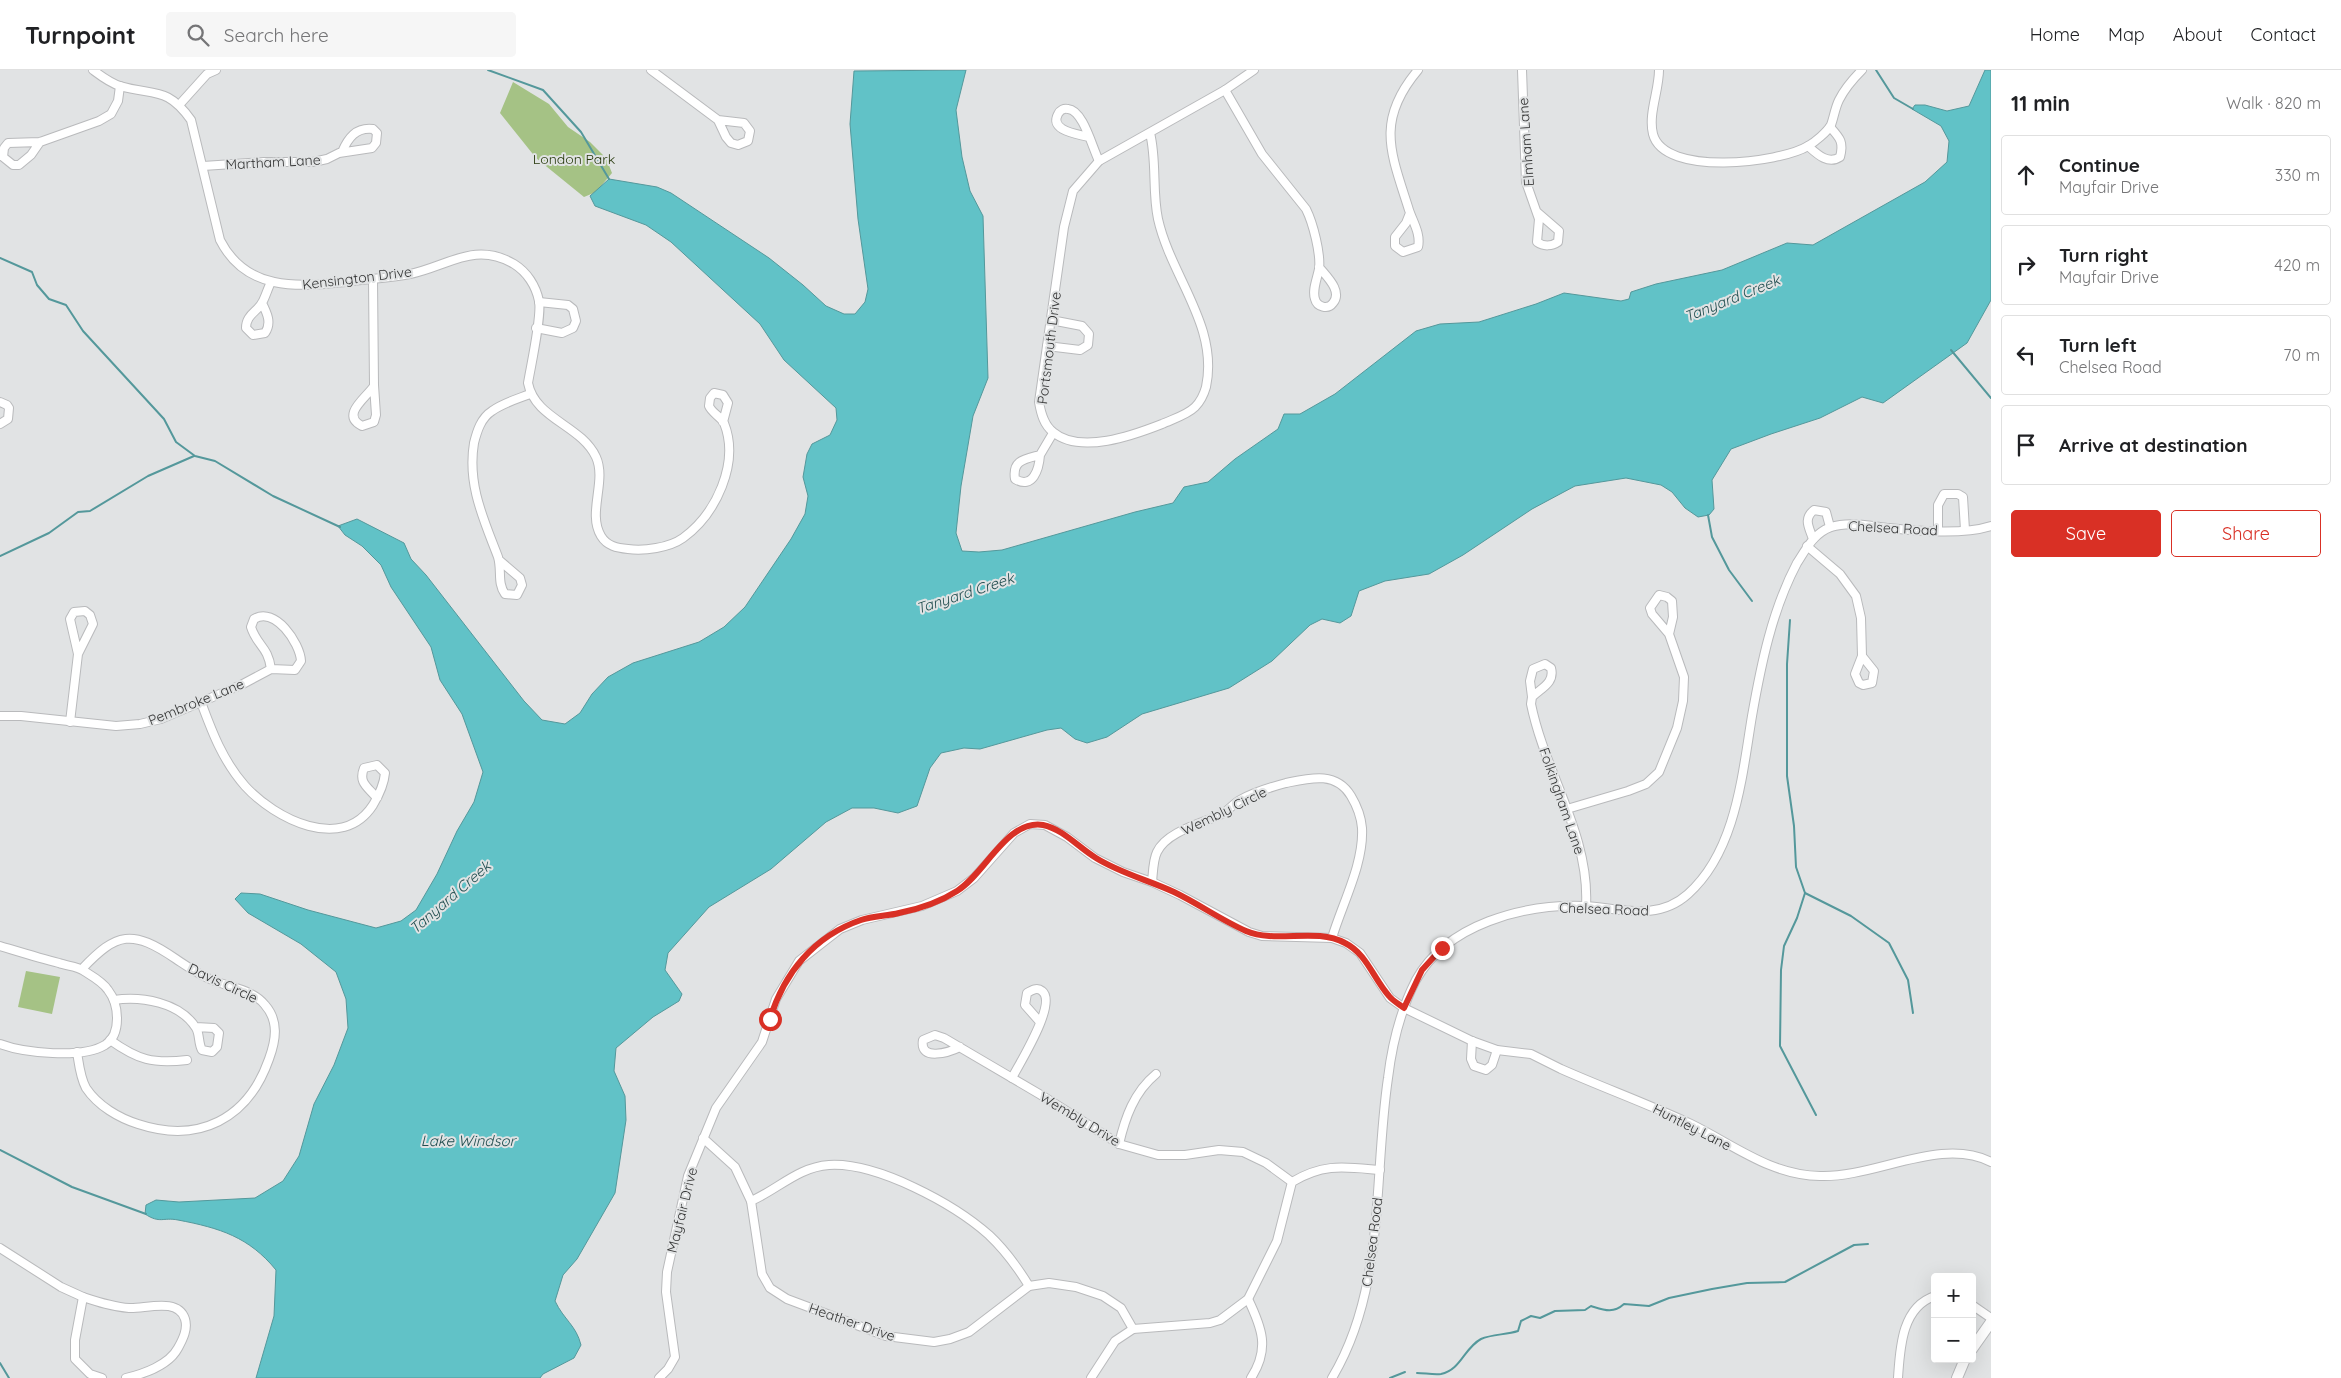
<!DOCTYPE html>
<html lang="en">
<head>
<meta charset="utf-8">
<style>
  :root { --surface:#fff; --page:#f6f6f6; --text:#202124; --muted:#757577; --line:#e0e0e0; --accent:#d93025 }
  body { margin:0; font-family:Quicksand,sans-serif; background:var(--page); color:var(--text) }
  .controls { position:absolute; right:15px; bottom:15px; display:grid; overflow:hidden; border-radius:5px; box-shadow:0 5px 20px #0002 }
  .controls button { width:45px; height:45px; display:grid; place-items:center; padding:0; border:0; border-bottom:1px solid var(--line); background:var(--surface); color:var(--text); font:25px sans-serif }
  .stop { position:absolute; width:15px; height:15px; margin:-11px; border:4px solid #d93025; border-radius:50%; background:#fff }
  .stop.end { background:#d93025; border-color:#fff; box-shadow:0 1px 5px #0008 }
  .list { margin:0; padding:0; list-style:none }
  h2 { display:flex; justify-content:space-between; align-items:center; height:65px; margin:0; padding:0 20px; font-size:21px }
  h2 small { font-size:16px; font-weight:400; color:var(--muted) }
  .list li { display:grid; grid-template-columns:32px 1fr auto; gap:15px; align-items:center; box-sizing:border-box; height:80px; margin:0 10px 10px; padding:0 10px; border:1px solid var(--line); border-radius:5px }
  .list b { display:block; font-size:19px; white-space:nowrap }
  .list p { margin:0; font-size:16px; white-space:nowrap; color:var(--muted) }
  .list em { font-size:16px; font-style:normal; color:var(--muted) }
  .actions { display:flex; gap:10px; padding:15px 20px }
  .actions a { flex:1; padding:11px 0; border:1px solid var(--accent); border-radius:5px; text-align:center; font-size:18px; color:var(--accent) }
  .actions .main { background:var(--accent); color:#fff }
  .icon { flex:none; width:28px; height:28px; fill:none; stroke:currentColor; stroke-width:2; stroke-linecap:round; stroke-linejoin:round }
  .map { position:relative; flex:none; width:1991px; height:1308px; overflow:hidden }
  header { display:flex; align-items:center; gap:30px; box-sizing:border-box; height:70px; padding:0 25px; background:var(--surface); border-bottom:1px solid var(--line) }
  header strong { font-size:24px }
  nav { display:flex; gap:28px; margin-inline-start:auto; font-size:18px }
  .search { width:350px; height:45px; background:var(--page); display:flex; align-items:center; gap:12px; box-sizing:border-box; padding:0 18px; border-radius:5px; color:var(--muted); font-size:19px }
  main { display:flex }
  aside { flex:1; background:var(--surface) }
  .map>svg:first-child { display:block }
  .green { fill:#a5c285 }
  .water { fill:#61c2c7; stroke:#54989b }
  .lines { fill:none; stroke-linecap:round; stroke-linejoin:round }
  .stream { stroke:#54989b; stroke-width:2 }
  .minor-casing { stroke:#b9babc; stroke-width:10 }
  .major-casing { stroke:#b9babc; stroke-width:12 }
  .minor { stroke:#fff; stroke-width:8 }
  .major { stroke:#fff; stroke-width:10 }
  .route { stroke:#d93025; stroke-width:6 }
  .labels { text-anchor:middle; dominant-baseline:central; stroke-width:4; stroke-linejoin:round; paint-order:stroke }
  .street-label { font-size:14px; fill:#343535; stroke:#e1e3e4 }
  .park-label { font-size:14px; fill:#27390c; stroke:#e1e3e4 }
  .water-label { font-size:15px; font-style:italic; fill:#234f51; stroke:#e1e3e4 }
</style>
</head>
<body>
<header>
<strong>Turnpoint</strong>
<div class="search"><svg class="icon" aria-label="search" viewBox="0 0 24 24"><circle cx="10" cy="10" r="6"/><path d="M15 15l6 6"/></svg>Search here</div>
<nav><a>Home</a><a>Map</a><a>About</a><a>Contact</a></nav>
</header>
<main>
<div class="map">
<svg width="1991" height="1308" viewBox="0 0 1991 1308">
  <rect width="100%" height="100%" fill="#e1e3e4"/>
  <!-- green -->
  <g class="green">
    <path d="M 513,12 L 549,34 L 568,57 L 590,72 L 606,88 L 612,103 L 596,122 L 584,127 L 536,88 L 500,43 Z"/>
    <path d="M 26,901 L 60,907 L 52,944 L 18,937 Z"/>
  </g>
  <!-- water -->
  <path class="water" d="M 966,0 L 956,40 L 962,87 L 970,121 L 983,146 L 988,308 L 973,346 L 961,416 L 956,463 L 962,481 L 979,482 L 1002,480 L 1135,442 L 1173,433 L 1184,417 L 1208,412 L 1235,389 L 1278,359 L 1284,344 L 1300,344 L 1335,324 L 1416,261 L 1440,254 L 1479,252 L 1536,234 L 1564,223 L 1621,231 L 1629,229 L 1631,222 L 1656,214 L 1722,200 L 1787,173 L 1813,175 L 1925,112 L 1947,92 L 1949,71 L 1941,56 L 1912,39 L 1915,35 L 1925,35 L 1947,41 L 1969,36 L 1985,0 L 1991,0 L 1991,230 L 1967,273 L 1883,333 L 1862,327 L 1820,348 L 1771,364 L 1731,379 L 1712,410 L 1714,439 L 1709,445 L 1698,447 L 1685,438 L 1672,422 L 1661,415 L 1626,408 L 1575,416 L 1532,439 L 1463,485 L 1429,504 L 1385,511 L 1359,521 L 1351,546 L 1340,553 L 1322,549 L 1310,555 L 1272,591 L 1229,618 L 1142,644 L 1107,667 L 1087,673 L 1075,669 L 1061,658 L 1047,660 L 980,679 L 964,678 L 941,683 L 930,698 L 917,736 L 898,743 L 874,738 L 852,738 L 826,752 L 771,799 L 709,837 L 668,883 L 665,900 L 682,924 L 679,931 L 653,947 L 616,978 L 614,1001 L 625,1026 L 626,1050 L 615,1123 L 577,1189 L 563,1205 L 555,1231 C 564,1250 576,1255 581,1275 L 574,1288 L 543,1304 L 540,1308 L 256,1308 L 274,1246 L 276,1200 C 249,1167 220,1158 178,1150 C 163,1147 160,1154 145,1144 L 146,1135 L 156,1130 L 179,1132 L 255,1128 L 283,1111 L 299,1086 L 314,1034 L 334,995 L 348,958 L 346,929 L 336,902 L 301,874 L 248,843 L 235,829 L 241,823 L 260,824 L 308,840 L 376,858 L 401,851 L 416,840 L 437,804 L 457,761 L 474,732 L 483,702 L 462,644 L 440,610 L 431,577 L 391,517 L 381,495 L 362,476 L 345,465 L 338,456 L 357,449 L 404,473 L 411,489 L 426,505 L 524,631 L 542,650 L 565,654 L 580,643 L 592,624 L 608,607 L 633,593 L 699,572 L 724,557 L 745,537 L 791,469 L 805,444 L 808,426 L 803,407 L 807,384 L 812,374 L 830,365 L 837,350 L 836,338 L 784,290 L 760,254 L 671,172 L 646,155 L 595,136 L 590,126 L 609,109 L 657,117 L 671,123 L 769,188 L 803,215 L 826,236 L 844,244 L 855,244 L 865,232 L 868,219 L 858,149 L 850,54 L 854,1 Z"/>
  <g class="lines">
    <!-- stream -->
    <g class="stream">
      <path d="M 488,0 L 543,20 L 581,62 L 609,109"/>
      <path d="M 1876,0 L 1894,28 L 1913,39"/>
      <path d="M 0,188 L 32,202 L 37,215 L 49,229 L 66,235 L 83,261 L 164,349 L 176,372 L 195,386 L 215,391 L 273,426 L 340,457"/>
      <path d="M 1951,280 L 1991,328"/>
      <path d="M 1708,445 L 1712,467 L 1729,500 L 1752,531"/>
      <path d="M 0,486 L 49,463 L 78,442 L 90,441 L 148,406 L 194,386"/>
      <path d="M 1790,550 L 1787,594 L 1787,706 L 1794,756 L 1796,797 L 1805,823 L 1797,848 L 1784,876 L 1781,900 L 1780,976 L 1816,1045"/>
      <path d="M 1805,823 L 1851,846 L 1889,873 L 1908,910 L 1913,943"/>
      <path d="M 0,1080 L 72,1117 L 146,1144"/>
      <path d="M 0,1293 L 9,1308"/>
      <path d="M 1417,1303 C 1424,1303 1434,1305 1441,1304 C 1461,1300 1464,1278 1481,1269 C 1492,1264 1506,1265 1518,1261 L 1521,1251 L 1531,1246 L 1540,1248 L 1555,1241 L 1585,1240 L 1591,1236 C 1604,1240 1613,1244 1624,1234 L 1649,1236 L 1669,1228 L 1712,1219 L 1747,1213 L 1785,1212 L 1854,1175 L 1868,1174"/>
      <path d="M 1390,1308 L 1405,1302"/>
    </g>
    <!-- minor casing -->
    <g class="minor-casing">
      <g id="minor">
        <path d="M 93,0 C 101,6 110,13 120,16 C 154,26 167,16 191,50 L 220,170 C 246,221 296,217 346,212 C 367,209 389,208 410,204 C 448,196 475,171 514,194 C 527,202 536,216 539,231 C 542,246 531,295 528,313 C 535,349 581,355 596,387 C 607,411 587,443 601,466 C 607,476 617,478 628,479 C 644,481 669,478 683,468 C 716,444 740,393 724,353 C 721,347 712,343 709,336 L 710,328 L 714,323 L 723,325 L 728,333 L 723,352"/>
        <path d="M 651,0 L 718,50 L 726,67 L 731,73 L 738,75 L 748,71 L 750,61 L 744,53 L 718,50"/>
        <path d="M 1522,0 L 1526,112 L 1539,149 L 1537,172 C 1544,177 1552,176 1558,172 L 1559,161 L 1537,142"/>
        <path d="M 1659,0 C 1659,21 1648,44 1653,64 C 1664,107 1780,93 1808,76 C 1815,72 1827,62 1831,55 C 1834,47 1835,38 1839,30 C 1845,18 1853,9 1862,0"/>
        <path d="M 1225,20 L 1262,84 L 1306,139 C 1313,153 1321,184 1319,199 C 1317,209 1312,220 1315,229 C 1317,237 1328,240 1333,233 C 1343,221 1326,206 1319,197"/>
        <path d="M 180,34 L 207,4 L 216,0"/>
        <path d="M 1150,63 C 1157,91 1152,121 1158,149 C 1171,207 1219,256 1206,317 C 1204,324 1201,331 1195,337 C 1187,345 1173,349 1162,354 C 1134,365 1080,385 1053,362 C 1044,355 1041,344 1039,332 L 1064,157 L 1073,121 L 1099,91 L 1225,20 L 1254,0"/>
        <path d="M 1088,67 C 1078,64 1049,61 1058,44 C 1060,40 1064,38 1068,39 C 1083,40 1092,77 1099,91"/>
        <path d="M 40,72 L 31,85 L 19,95 L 13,95 L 3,87 L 4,78 L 8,73 L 40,72 L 99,51 L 111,44 L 118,31 L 120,16"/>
        <path d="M 1808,76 C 1817,84 1828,95 1840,87 C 1844,72 1840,68 1830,57"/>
        <path d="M 203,96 L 264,92 L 313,92 L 327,89 L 339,83 L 372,78 L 376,73 L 377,63 L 373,59 C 356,57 348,68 342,82"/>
        <path d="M 1410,143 L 1406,153 L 1395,167 L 1395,176 L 1403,182 L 1418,177 C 1421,164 1413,152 1409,140 C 1391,83 1375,51 1418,0"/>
        <path d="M 373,209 L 374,316 C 366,328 340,345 362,356 L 374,352 L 376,345 L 374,315"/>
        <path d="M 262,233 C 267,243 272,253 265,263 L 253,265 L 246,258 C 246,244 258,242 263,231 C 266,225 268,218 271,212"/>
        <path d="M 536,258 L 562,263 L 573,258 L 576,251 L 573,239 L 568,235 L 539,232"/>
        <path d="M 1047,276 L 1080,280 L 1088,275 L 1089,264 L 1082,256 L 1051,250"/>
        <path d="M 0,332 L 7,335 L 9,338 L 8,349 L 0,354"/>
        <path d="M 1040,385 C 1039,399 1033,420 1015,409 C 1012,390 1025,389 1040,385 L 1053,363"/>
        <path d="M 1938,460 L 1938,435 L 1944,424 L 1958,424 L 1963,427 L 1965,460"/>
        <path d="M 1813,469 C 1809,457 1803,449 1814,440 L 1826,442 L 1830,457"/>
        <path d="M 1807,476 L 1840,504 L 1856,526 L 1861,548 L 1862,586 L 1855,604 L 1859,613 L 1863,615 L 1872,613 L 1874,601 L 1862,586"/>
        <path d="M 499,490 L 520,508 L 522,515 L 517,525 L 505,524 C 497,513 502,500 498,487 C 484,450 467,415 474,373 C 477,361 481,348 492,341 C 503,333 517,329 530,324"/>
        <path d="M 1532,627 L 1530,611 L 1533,599 L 1545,594 L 1551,598 C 1555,613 1541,618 1532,627 L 1531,634 C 1545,703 1590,765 1586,836"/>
        <path d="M 201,632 C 212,662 223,691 245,716 C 275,749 342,783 373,735 C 379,725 384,714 385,703 L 377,695 L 364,698 C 358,713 368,717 377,728"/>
        <path d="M 0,646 L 21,646 L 116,656 L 140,654 L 161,649 L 241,615 L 271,599 L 295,600 L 301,591 C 300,573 275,536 254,549 L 251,557 C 257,576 268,576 271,599"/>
        <path d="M 70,652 L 78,584 L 93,554 L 90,545 L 85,541 L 74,542 L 70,549 L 78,584"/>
        <path d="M 1567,739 L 1628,721 L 1646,714 L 1659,702 L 1677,658 L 1683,631 L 1684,607 L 1669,564 L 1673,547 L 1672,531 L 1667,527 L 1659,525 L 1650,538 L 1652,544 L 1669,564"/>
        <path d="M 1152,812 C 1153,803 1153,790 1157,782 C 1167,761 1203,753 1222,744 C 1229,740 1233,734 1240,730 C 1254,722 1271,717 1286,713 C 1310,708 1336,701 1351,726 C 1357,736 1361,746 1362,758 C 1364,794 1342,834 1332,868"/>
        <path d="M 0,876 C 20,882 39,888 59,893 C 67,896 77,896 84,901 C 92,906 103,912 108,920 C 119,934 122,964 105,975 C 82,989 24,983 0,974"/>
        <path d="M 114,930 C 141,926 180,932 196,958 C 200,964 198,973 202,980 L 212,982 L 217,977 L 219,963 L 214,958 L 196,957"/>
        <path d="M 110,970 C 138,990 153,994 187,990"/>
        <path d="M 1472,971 L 1471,989 L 1474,996 L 1486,1000 L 1492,995 L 1497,980"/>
        <path d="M 960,977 C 950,982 919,992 923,970 L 935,965 L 944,968 L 1041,1025 L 1119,1074 L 1158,1085 L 1185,1085 L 1219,1080 L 1243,1082 L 1266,1093 L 1292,1112"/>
        <path d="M 77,982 C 79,994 80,1007 86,1018 C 98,1036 119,1048 138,1054 C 199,1074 248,1049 269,989 C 276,970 279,951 265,935 C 253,920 232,918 215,911 C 200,906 188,897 176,889 C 132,859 117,862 82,899"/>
        <path d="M 1012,1008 C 1019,994 1058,933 1042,921 C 1037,917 1032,920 1027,923 L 1025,935 L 1040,952"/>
        <path d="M 703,1068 L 735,1097 L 751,1131 L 762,1204 L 770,1218 L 787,1229 L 886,1266 L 934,1272 L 950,1269 L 969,1262 L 1029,1216 L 1049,1213 L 1076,1217 L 1103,1226 L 1121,1238 L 1133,1259"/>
        <path d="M 1119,1074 C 1125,1048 1134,1022 1156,1004"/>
        <path d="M 751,1131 C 777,1120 798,1097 829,1095 C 877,1092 954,1134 989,1165 C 1005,1180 1018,1198 1029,1216"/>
        <path d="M 0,1178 L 61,1217 L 83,1227"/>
        <path d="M 1248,1229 C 1262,1258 1270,1279 1251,1308"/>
        <path d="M 1972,1235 L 1991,1248"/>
        <path d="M 102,1308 L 90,1304 L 75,1289 L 75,1270 L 83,1227 C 98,1232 113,1237 129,1238 C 145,1239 178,1227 185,1249 C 188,1259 183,1269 178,1278 C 169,1295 143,1304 126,1308"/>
        <path d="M 659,1308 L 668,1299 L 675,1287 L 666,1222 L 667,1202 L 688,1106 L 716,1038 L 762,972 L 776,929 L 799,891 L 840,859 L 862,850 L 922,836 L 957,821 L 974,808 L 1014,763 L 1030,754 L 1045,755 L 1067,767 L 1095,788 L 1123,802 L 1152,812 L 1180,825 L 1249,862 L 1262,866 L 1332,868 L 1346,873 L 1360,883 L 1390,928 L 1404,938 L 1472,971 L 1497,980 L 1531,984 L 1561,999 C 1604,1018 1648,1034 1691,1054 C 1734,1075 1770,1105 1820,1106 C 1875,1108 1941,1066 1991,1092"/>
        <path d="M 1091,1308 L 1115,1271 L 1133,1259 L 1210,1253 L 1220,1250 L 1248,1229 L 1277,1171 L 1292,1112 C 1324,1093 1344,1097 1380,1100"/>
        <path d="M 1332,1308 C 1386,1218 1373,1109 1388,1008 C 1392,975 1400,941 1416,910 C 1447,854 1523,834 1584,836 C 1620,838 1657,852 1688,824 C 1736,781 1742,706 1752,646 C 1761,595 1772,540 1797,493 C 1806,479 1814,463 1831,457 C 1849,451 1871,456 1889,458 C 1918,461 1963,465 1991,456"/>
        <path d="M 1898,1308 C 1900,1280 1901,1237 1935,1226"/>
      </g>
    </g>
    <!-- major casing -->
    <g class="major-casing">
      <g id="major">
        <path d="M 1972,1279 L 1991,1252"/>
        <path d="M 1957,1308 L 1965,1289"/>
      </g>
    </g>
    <!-- minor -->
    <use href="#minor" class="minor"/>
    <!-- major -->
    <use href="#major" class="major"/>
  </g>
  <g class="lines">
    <!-- route -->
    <path class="route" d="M 770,949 C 784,903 814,866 861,850 C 873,846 887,846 899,843 C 919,839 940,832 957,821 C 985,804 1007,749 1043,755 C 1063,759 1079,778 1096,788 C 1120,803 1148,810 1174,822 C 1199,834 1221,850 1246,861 C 1277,874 1315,857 1345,873 C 1367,884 1373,908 1389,926 C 1393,931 1399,934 1404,938 L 1422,900 L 1442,878"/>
  </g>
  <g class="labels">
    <!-- street labels -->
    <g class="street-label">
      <text transform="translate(1526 72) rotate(-94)">Elmham Lane</text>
      <text transform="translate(273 92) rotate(-3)">Martham Lane</text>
      <text transform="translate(357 208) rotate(-7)">Kensington Drive</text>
      <text transform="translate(1049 278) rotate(-83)">Portsmouth Drive</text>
      <text transform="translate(1893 458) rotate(3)">Chelsea Road</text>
      <text transform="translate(196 632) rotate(-22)">Pembroke Lane</text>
      <text transform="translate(1562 731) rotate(71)">Folkingham Lane</text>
      <text transform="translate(1224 741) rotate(-26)">Wembly Circle</text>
      <text transform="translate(1604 839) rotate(2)">Chelsea Road</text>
      <text transform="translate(223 913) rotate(25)">Davis Circle</text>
      <text transform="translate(1080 1049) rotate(31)">Wembly Drive</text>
      <text transform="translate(1692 1057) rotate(27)">Huntley Lane</text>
      <text transform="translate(682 1140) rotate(-76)">Mayfair Drive</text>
      <text transform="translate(1372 1172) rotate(-83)">Chelsea Road</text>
      <text transform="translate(852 1252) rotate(19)">Heather Drive</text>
    </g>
    <!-- park labels -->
    <g class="park-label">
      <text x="574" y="89">London Park</text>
    </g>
    <!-- water labels -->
    <g class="water-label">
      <text transform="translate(1732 228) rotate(-22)">Tanyard Creek</text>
      <text transform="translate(965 523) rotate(-18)">Tanyard Creek</text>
      <text transform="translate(450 827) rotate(-41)">Tanyard Creek</text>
      <text x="468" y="1070">Lake Windsor</text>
    </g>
  </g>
</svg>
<div class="controls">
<button>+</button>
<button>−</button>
</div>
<div class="stop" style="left:770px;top:949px"></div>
<div class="stop end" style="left:1442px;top:878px"></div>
</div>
<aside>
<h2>11 min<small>Walk · 820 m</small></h2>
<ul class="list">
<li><svg class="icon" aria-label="ahead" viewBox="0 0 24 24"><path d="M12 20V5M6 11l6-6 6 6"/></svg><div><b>Continue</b><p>Mayfair Drive</p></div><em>330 m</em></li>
<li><svg class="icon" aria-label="right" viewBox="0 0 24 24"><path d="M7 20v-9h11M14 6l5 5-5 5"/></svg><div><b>Turn right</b><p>Mayfair Drive</p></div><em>420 m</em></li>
<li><svg class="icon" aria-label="left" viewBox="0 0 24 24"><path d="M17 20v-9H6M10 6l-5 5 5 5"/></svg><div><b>Turn left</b><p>Chelsea Road</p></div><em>70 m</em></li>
<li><svg class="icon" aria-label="arrive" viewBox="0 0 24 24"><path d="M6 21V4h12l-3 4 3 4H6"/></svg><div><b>Arrive at destination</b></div></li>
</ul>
<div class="actions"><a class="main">Save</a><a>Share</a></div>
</aside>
</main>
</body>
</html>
